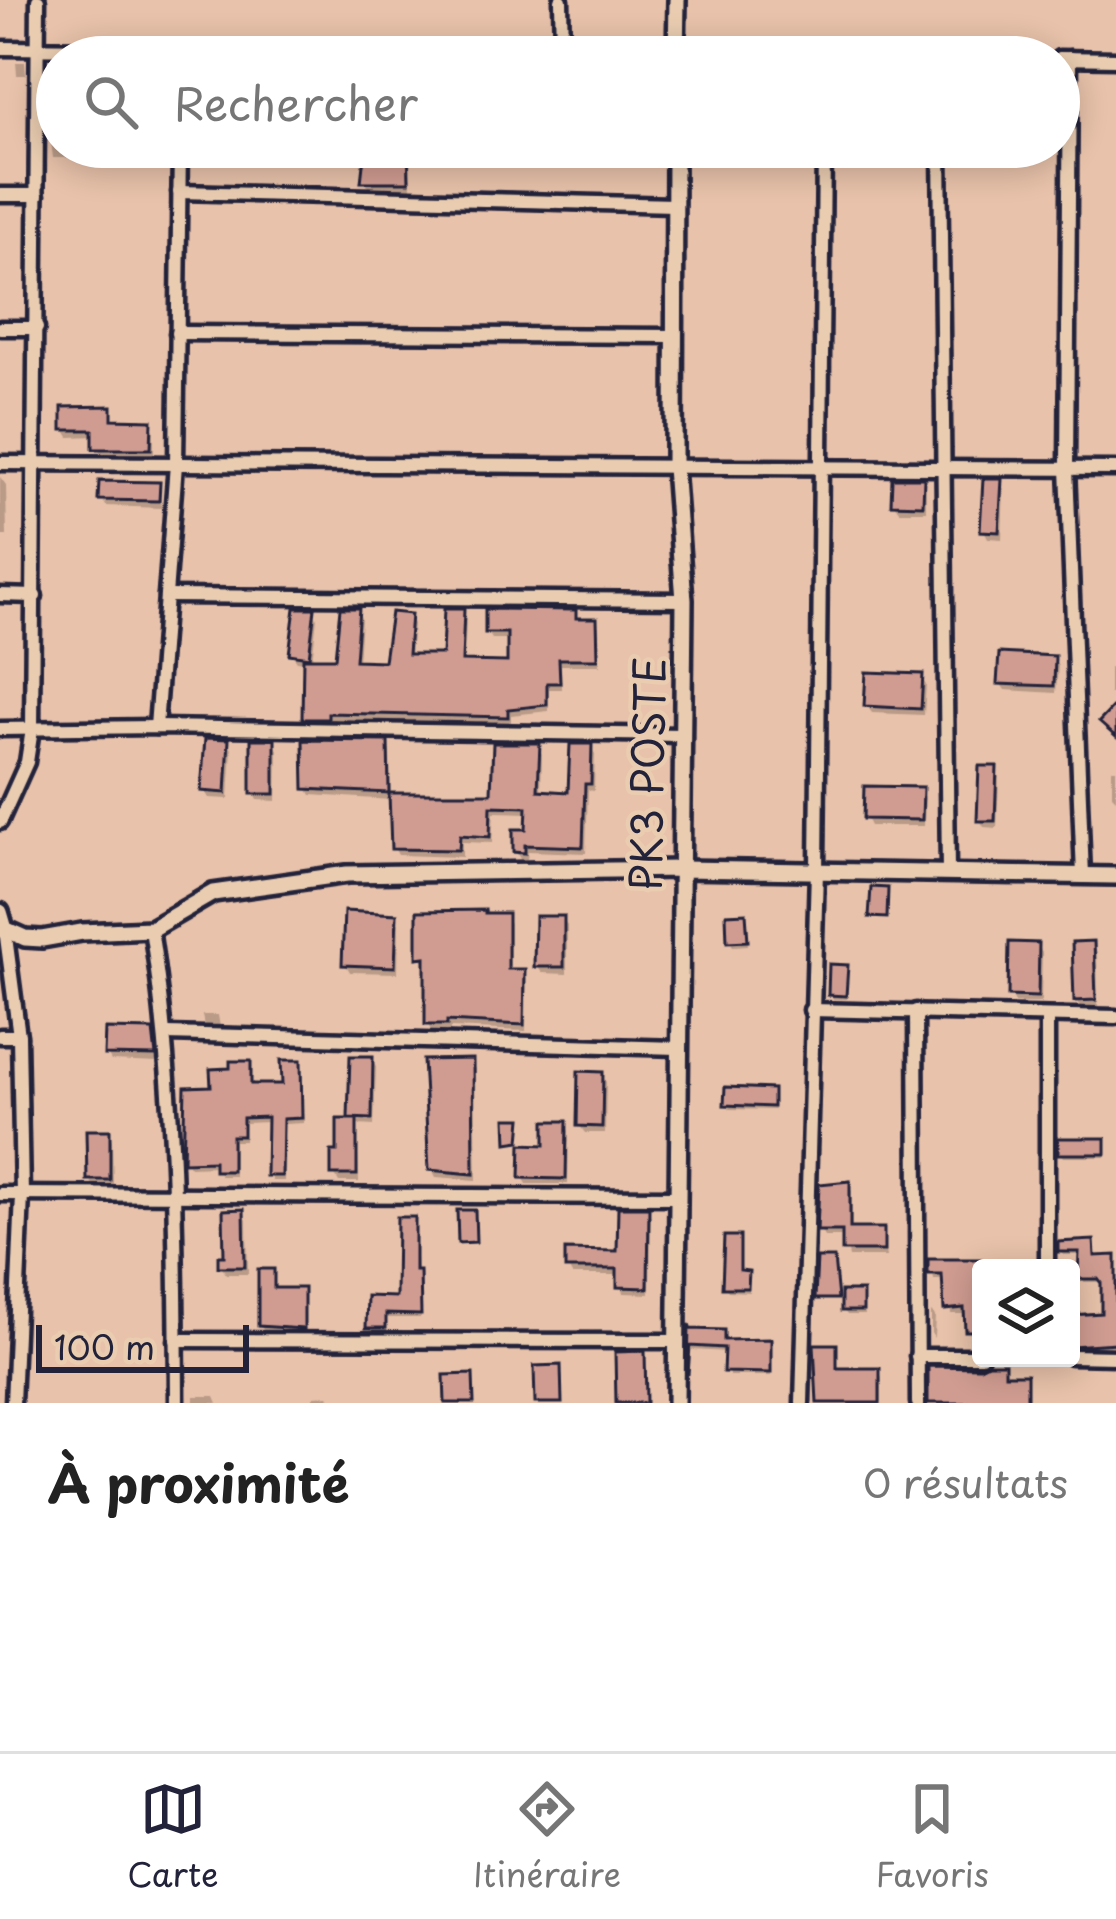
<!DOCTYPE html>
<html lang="fr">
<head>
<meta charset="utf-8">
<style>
  :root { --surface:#fff; --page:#f6f6f6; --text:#222; --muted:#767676; --line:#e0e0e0; --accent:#22223b }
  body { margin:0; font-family:"Playpen Sans",sans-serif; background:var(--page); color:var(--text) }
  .controls { position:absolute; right:36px; bottom:36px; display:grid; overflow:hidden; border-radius:12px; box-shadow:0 6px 30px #0003 }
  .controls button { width:108px; height:108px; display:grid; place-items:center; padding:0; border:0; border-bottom:3px solid var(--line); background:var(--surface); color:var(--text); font:60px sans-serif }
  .scale { position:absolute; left:36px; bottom:30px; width:213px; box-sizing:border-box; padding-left:12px; border:6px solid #22223b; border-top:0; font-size:33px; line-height:42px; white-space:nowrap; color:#22223b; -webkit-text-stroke:9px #eacdb1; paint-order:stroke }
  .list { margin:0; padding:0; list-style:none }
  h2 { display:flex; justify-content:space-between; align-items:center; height:156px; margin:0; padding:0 48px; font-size:51px }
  h2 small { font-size:39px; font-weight:400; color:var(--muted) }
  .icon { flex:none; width:66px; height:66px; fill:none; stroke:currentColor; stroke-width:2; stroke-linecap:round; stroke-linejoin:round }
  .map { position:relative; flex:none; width:1116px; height:1403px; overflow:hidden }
  .search { position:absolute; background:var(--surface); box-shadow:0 6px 30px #0003; left:36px; right:36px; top:36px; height:132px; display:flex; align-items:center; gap:30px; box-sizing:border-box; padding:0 42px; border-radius:66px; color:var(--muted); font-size:45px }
  .sheet { height:348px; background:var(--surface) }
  nav { display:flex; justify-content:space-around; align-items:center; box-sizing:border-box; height:168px; border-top:3px solid var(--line); background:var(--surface); font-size:33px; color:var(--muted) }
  nav a { display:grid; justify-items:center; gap:6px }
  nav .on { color:var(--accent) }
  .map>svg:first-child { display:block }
  .shadow { fill:#0003 }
  .building { fill:#d09c91; stroke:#22223b; stroke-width:3 }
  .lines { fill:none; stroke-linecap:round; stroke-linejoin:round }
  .minor-casing { stroke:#22223b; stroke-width:21 }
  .tertiary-casing { stroke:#22223b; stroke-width:24 }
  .minor { stroke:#eacdb1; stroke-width:12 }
  .tertiary { stroke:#eacdb1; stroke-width:15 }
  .labels { text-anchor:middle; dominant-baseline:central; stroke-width:9; stroke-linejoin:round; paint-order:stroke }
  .street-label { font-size:42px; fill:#22223b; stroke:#eacdb1 }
</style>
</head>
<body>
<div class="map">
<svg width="1116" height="1403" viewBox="0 0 1116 1403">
  <rect width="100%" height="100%" fill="#e8c2aa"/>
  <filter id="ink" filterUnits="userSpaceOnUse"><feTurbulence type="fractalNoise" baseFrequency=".00833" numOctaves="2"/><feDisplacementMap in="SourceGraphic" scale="24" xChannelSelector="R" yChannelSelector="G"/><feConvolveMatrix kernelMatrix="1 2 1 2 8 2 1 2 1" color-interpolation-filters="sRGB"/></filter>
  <g filter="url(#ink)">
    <!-- shadow -->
    <g class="shadow">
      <path d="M 16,62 L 25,62 L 26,75 L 17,75 Z"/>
      <path d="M 50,133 L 57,133 L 57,147 L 79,147 L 79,158 L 53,158 Z"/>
      <path d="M 368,147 L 410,147 L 411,189 L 369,188 L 364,181 Z"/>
      <path d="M 110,409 L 114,422 L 150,423 L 154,430 L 154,456 L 101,455 L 96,436 L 70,437 L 65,429 Z"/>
      <path d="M 0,477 L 6,485 L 7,536 L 0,536 Z"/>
      <path d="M 922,481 L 926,489 L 926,511 L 899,511 L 894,504 Z"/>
      <path d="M 1000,482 L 1004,489 L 1002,539 L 988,538 L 984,530 Z"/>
      <path d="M 158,485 L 162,508 L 106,506 L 102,499 Z"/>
      <path d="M 313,611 L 317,618 L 312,661 L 338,661 L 358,611 L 361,618 L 358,663 L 387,664 L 409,617 L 413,624 L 410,657 L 445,657 L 462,612 L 466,618 L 464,664 L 510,665 L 510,639 L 492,639 L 488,633 L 575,613 L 579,621 L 595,621 L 599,627 L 600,665 L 561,665 L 562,689 L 549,689 L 549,711 L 511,715 L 511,723 L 330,719 L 330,725 L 309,725 L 305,718 L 306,662 L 297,661 L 292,654 Z"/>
      <path d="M 1053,659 L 1058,666 L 1056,693 L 1005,690 L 1000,683 Z"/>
      <path d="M 1109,668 L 1116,668 L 1116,697 L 1109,693 Z"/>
      <path d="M 921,677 L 926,685 L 924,715 L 872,713 L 867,706 Z"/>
      <path d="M 228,742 L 232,749 L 229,799 L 209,798 L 204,790 Z"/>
      <path d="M 274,742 L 278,750 L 277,801 L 258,800 L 254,793 Z"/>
      <path d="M 386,744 L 390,751 L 391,796 L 494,796 L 538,746 L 542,754 L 541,793 L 571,795 L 591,747 L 595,754 L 594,791 L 588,790 L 586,853 L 528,851 L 527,859 L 520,859 L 516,852 L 529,832 L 529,813 L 494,812 L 492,843 L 462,842 L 462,857 L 398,855 L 394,848 L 392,800 L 311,795 L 307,788 Z"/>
      <path d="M 995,769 L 999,777 L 997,828 L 984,827 L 980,820 Z"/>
      <path d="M 1112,769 L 1116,769 L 1116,799 L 1112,795 Z"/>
      <path d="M 921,790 L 925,797 L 924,826 L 870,826 L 866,818 Z"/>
      <path d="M 506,916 L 510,923 L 510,972 L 523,972 L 527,979 L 526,1031 L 450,1028 L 450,1032 L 432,1032 L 428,1025 L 428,964 L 420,957 Z"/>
      <path d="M 745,916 L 748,945 L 733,946 L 730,942 Z"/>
      <path d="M 395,917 L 399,924 L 398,973 L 350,972 L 346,965 Z"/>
      <path d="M 563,919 L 567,926 L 567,974 L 542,973 L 537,966 Z"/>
      <path d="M 1092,944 L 1097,952 L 1098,1006 L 1081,1007 L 1076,1000 Z"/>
      <path d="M 1038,946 L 1042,953 L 1041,1003 L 1015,1003 L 1011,995 Z"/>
      <path d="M 846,968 L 847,999 L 833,999 L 831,994 Z"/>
      <path d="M 202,1015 L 218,1015 L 220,1027 L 204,1027 Z"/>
      <path d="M 151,1033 L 158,1063 L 111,1061 L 107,1054 Z"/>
      <path d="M 371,1059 L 376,1067 L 374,1126 L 357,1125 L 359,1182 L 339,1182 L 334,1174 Z"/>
      <path d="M 471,1062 L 475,1069 L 477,1180 L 436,1177 L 432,1169 Z"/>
      <path d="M 299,1063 L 304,1123 L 285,1124 L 284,1181 L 272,1181 L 269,1175 L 270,1122 L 244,1123 L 244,1141 L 234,1141 L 234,1176 L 220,1176 L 217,1166 L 190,1167 L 186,1161 L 214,1089 L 233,1070 L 249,1064 L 253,1087 L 285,1087 Z"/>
      <path d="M 601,1074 L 606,1082 L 605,1133 L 585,1133 L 580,1126 Z"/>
      <path d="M 771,1092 L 774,1110 L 730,1109 L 728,1104 Z"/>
      <path d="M 565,1124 L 569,1131 L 568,1184 L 527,1184 L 523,1177 Z"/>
      <path d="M 108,1133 L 112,1140 L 113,1186 L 94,1187 L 90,1179 Z"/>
      <path d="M 1104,1141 L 1106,1157 L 1063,1157 L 1060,1153 Z"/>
      <path d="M 848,1185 L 852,1191 L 852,1231 L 882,1231 L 886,1257 L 849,1257 L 845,1237 L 824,1237 L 820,1230 Z"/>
      <path d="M 647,1210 L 651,1217 L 650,1294 L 624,1293 L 620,1275 L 572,1275 L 568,1268 L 620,1254 Z"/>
      <path d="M 242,1212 L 247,1220 L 248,1274 L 226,1274 L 221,1266 Z"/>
      <path d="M 413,1220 L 421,1318 L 387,1318 L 387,1332 L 372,1331 L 369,1327 L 399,1300 Z"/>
      <path d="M 738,1239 L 741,1273 L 749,1278 L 749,1292 L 728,1291 L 725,1287 Z"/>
      <path d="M 1093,1243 L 1095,1259 L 1116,1259 L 1116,1347 L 1076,1349 L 1071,1339 L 1071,1317 L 1104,1316 L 1101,1282 L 1084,1282 L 1082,1255 L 1063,1255 L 1060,1251 Z"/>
      <path d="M 931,1262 L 1013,1263 L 1016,1268 L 981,1268 L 981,1336 L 971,1336 L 968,1314 L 951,1314 L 946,1280 L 934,1280 Z"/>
      <path d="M 272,1272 L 274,1291 L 303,1291 L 305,1296 L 305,1332 L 263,1330 L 261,1325 Z"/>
      <path d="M 861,1294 L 864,1315 L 847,1315 L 844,1311 Z"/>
      <path d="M 931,1312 L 935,1316 L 934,1338 L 931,1333 Z"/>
      <path d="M 692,1332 L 722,1333 L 725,1343 L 769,1342 L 771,1376 L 729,1376 L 727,1352 L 692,1350 Z"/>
      <path d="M 836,1347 L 839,1371 L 878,1371 L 882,1378 L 882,1403 L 815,1403 Z"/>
      <path d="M 329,1395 L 332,1403 L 314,1403 L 314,1396 Z"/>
      <path d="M 194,1396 L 215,1396 L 218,1403 L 194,1403 Z"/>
    </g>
    <!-- building -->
    <g class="building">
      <path d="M 365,147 L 408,147 L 409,182 L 361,182 Z"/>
      <path d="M 112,406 L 112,419 L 152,420 L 151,449 L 93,449 L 93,430 L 62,430 L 62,407 Z"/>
      <path d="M 892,478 L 924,478 L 923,505 L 891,504 Z"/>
      <path d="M 983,479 L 1002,479 L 999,532 L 980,531 Z"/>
      <path d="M 99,481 L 160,482 L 159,501 L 98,500 Z"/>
      <path d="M 295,608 L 315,608 L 309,657 L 289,654 Z"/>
      <path d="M 340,608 L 359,608 L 355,660 L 384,661 L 391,612 L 411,614 L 408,654 L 442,654 L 444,609 L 464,609 L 462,661 L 507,662 L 507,633 L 485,633 L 485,609 L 576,610 L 576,618 L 597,618 L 598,659 L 559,659 L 560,683 L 547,683 L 547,705 L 508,709 L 508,717 L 328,713 L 328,719 L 302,719 L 303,658 L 335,658 Z"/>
      <path d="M 999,653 L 1055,656 L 1054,686 L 997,684 Z"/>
      <path d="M 866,672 L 923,674 L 921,709 L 864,706 Z"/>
      <path d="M 1116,704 L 1116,737 L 1099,722 Z"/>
      <path d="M 205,738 L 229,739 L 226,793 L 201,791 Z"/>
      <rect x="251" y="739" width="24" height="55"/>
      <path d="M 303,740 L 388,741 L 389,793 L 304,789 Z"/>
      <path d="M 493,743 L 540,743 L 538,790 L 568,792 L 570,744 L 592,744 L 591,784 L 585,784 L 583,847 L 525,845 L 525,853 L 513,852 L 513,829 L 526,829 L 527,807 L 491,806 L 490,837 L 460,835 L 459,850 L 391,849 L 389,793 L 491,793 Z"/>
      <path d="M 979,766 L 997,766 L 995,821 L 977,821 Z"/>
      <path d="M 864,786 L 923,787 L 922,820 L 863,819 Z"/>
      <path d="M 871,887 L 888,888 L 887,918 L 869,917 Z"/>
      <path d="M 485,910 L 485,913 L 508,913 L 508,969 L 525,969 L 524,1025 L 447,1021 L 447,1025 L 425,1025 L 425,957 L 417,958 L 417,911 Z"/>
      <path d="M 344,911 L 397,914 L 395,967 L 342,965 Z"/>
      <path d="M 746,913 L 748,941 L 727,942 L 726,914 Z"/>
      <path d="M 535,916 L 564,916 L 564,967 L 534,967 Z"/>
      <path d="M 1094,941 L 1096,1000 L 1074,1001 L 1072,942 Z"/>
      <path d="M 1009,942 L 1039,943 L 1038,997 L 1008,996 Z"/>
      <path d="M 829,964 L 848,965 L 846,996 L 828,995 Z"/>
      <path d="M 105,1029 L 153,1030 L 156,1056 L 104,1055 Z"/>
      <path d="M 350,1056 L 373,1056 L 372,1119 L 348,1118 Z"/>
      <path d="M 473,1059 L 474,1174 L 429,1170 L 423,1060 Z"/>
      <path d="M 281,1060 L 301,1060 L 302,1118 L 283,1119 L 282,1176 L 266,1176 L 267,1117 L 243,1118 L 243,1136 L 232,1136 L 232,1171 L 214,1171 L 214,1161 L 183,1162 L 185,1087 L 211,1086 L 210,1069 L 230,1068 L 230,1061 L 251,1061 L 251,1084 L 282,1084 Z"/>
      <path d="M 578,1071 L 603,1072 L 602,1127 L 577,1126 Z"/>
      <path d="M 725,1087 L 773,1089 L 773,1107 L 724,1105 Z"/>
      <path d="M 506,1118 L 522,1118 L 520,1141 L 507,1143 Z"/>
      <path d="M 337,1119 L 357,1119 L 357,1175 L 331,1175 L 331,1151 L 337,1151 Z"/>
      <path d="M 545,1121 L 567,1121 L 566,1179 L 520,1178 L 521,1144 L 545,1145 Z"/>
      <path d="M 86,1130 L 110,1130 L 110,1180 L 87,1180 Z"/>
      <rect x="1058" y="1138" width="48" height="16"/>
      <path d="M 850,1181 L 850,1228 L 884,1228 L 884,1251 L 842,1251 L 842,1231 L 817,1231 L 819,1184 Z"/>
      <path d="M 618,1207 L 649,1207 L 648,1288 L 617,1287 L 617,1269 L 565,1269 L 565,1250 L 617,1251 Z"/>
      <path d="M 244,1209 L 245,1267 L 218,1267 L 218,1256 L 224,1256 L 223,1210 Z"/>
      <path d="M 457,1210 L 475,1210 L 476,1242 L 458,1243 Z"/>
      <path d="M 397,1217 L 415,1217 L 415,1271 L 420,1271 L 421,1315 L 386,1314 L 386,1328 L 366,1328 L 367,1296 L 396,1297 Z"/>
      <path d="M 724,1236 L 740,1236 L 740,1270 L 749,1271 L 748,1288 L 722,1288 Z"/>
      <path d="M 1094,1240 L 1095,1256 L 1116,1255 L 1116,1343 L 1071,1346 L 1071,1315 L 1101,1313 L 1101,1283 L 1098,1279 L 1078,1279 L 1079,1252 L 1058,1252 L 1058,1242 Z"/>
      <path d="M 817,1258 L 834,1258 L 838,1299 L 815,1299 Z"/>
      <path d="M 928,1259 L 981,1259 L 981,1331 L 965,1331 L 964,1308 L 944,1310 L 942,1275 L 928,1275 Z"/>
      <path d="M 258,1269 L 274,1269 L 274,1288 L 304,1288 L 304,1329 L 258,1326 Z"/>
      <rect x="841" y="1291" width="22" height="20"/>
      <path d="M 689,1324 L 691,1329 L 724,1330 L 724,1340 L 771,1339 L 771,1373 L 723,1372 L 724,1348 L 690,1346 L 688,1375 Z"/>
      <path d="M 814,1344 L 837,1344 L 837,1368 L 880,1368 L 880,1403 L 817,1403 Z"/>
      <path d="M 645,1351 L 646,1403 L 616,1403 L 615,1352 Z"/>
      <path d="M 988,1363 L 1005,1363 L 1005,1374 L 1027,1374 L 1027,1403 L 928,1403 L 928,1366 L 980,1367 Z"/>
      <path d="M 561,1365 L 562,1403 L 535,1403 L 534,1366 Z"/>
      <path d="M 473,1374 L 474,1403 L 445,1403 L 444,1375 Z"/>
    </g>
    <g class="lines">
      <!-- minor casing -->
      <g class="minor-casing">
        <g id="minor">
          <path d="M 561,0 L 562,51"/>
          <path d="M 0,48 L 999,57"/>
          <path d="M 1059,58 L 1116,59"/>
          <path d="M 1070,58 L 1067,468 L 1083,876"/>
          <path d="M 940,147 L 948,873"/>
          <path d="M 179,192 L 674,205"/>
          <path d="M 0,195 L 37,195"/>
          <path d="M 0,328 L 37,328"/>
          <path d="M 177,333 L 674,336"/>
          <path d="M 0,463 L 1116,469"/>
          <path d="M 0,595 L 35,596"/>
          <path d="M 166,596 L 684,600"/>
          <path d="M 156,727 L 176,464 L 180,147"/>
          <path d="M 0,729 L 156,727 L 682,735"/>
          <path d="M 0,822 L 27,762 L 32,729 L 38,0"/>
          <path d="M 5,929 L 19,1036 L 22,1195 L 13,1403"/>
          <path d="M 151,929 C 176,1089 176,1242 177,1403"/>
          <path d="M 811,1010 L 1116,1017"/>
          <path d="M 916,1011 L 918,1403"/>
          <path d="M 1047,1016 L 1047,1268"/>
          <path d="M 167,1034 L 679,1048"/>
          <path d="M 0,1036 L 19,1036"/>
          <path d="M 0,1194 L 678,1197"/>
          <path d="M 176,1340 L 676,1341"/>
          <path d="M 917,1356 L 981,1356"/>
          <path d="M 1071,1356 L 1116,1357"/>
          <path d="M 802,1403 L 817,870 L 824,147"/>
        </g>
      </g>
      <!-- tertiary casing -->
      <g class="tertiary-casing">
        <g id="tertiary">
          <path d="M 676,57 L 677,0"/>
          <path d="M 675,147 L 674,467 L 684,600 L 676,1403"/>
          <path d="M 0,912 L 5,929 L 25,938 L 42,939 L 82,932 L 151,929 L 213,893 L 347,874 L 681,869 L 1116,876"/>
        </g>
      </g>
      <!-- minor -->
      <use href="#minor" class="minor"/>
      <!-- tertiary -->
      <use href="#tertiary" class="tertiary"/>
    </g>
  </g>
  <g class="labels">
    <!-- street labels -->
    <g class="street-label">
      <text transform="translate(646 774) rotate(-89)">PK3 POSTE</text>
    </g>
  </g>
</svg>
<div class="controls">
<button><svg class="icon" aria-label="layers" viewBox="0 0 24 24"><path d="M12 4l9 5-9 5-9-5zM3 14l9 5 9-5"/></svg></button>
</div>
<div class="scale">100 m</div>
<div class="search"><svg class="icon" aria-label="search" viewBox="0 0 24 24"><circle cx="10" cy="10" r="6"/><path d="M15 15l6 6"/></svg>Rechercher</div>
</div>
<section class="sheet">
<h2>À proximité<small>0 résultats</small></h2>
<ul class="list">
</ul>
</section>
<nav>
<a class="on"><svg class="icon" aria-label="map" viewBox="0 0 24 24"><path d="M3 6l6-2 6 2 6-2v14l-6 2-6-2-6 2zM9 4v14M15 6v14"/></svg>Carte</a>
<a><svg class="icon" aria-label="directions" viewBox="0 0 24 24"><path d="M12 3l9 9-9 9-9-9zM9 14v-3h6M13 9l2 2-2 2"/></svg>Itinéraire</a>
<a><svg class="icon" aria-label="saved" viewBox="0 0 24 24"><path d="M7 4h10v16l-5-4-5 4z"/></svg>Favoris</a>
</nav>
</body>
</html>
